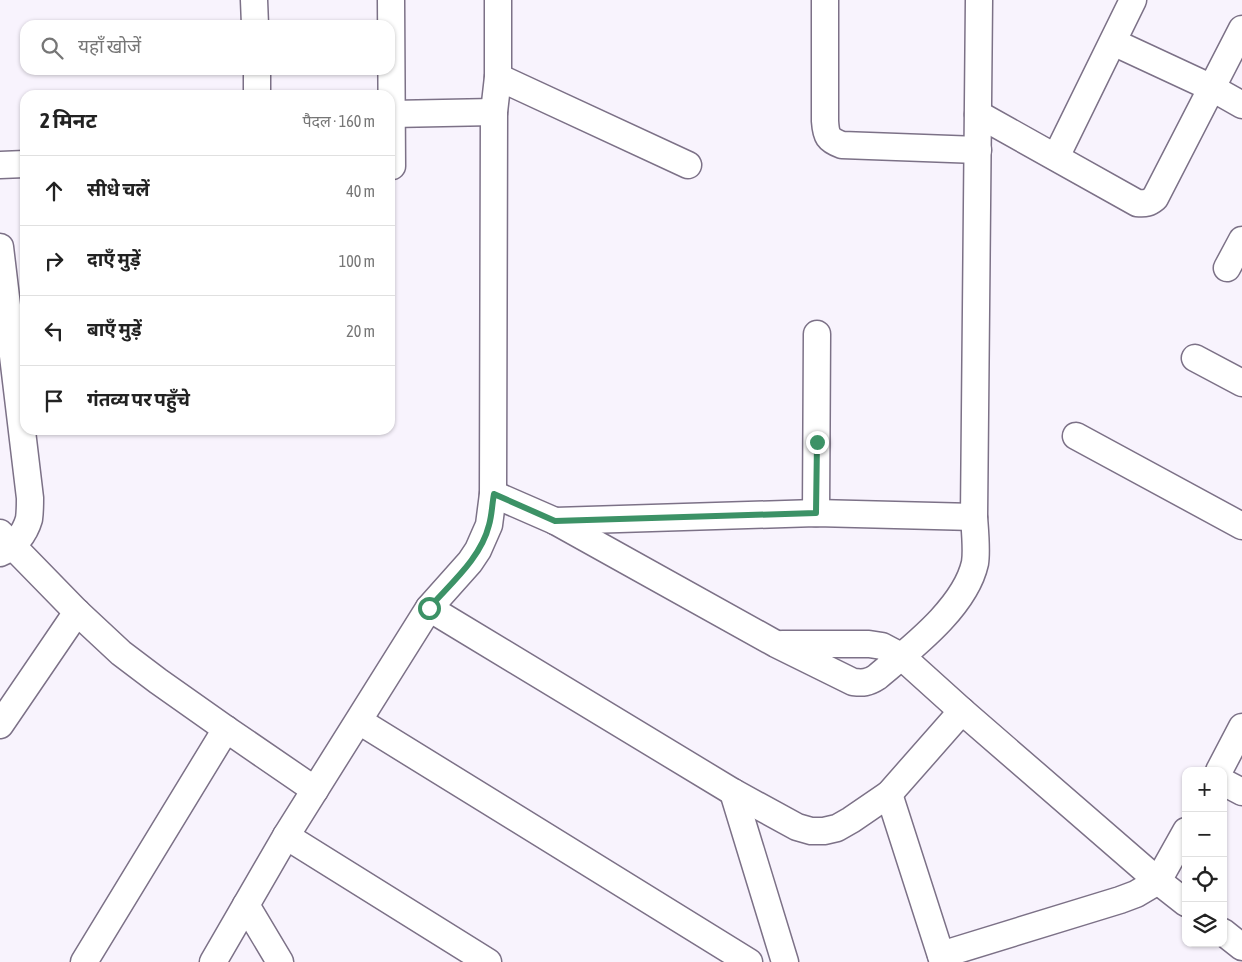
<!DOCTYPE html>
<html lang="hi">
<head>
<meta charset="utf-8">
<style>
  :root { --surface:#fff; --page:#f6f6f6; --text:#222; --muted:#767676; --line:#e0e0e0 }
  body { margin:0; font-family:"Asap Condensed","Noto Sans Devanagari",sans-serif; background:var(--page); color:var(--text) }
  .controls { position:absolute; right:15px; bottom:15px; display:grid; overflow:hidden; border-radius:10px; box-shadow:0 1px 4px #0004 }
  .controls button { width:45px; height:45px; display:grid; place-items:center; padding:0; border:0; border-bottom:1px solid var(--line); background:var(--surface); color:var(--text); font:25px sans-serif }
  .stop { position:absolute; width:15px; height:15px; margin:-11px; border:4px solid #3c9266; border-radius:50%; background:#fff }
  .stop.end { background:#3c9266; border-color:#fff; box-shadow:0 1px 5px #0008 }
  .list { margin:0; padding:0; list-style:none }
  h2 { display:flex; justify-content:space-between; align-items:center; height:65px; margin:0; padding:0 20px; font-size:21px }
  h2 small { font-size:16px; font-weight:400; color:var(--muted) }
  .list li { display:grid; grid-template-columns:32px 1fr auto; gap:15px; align-items:center; box-sizing:border-box; height:70px; padding:0 20px; border-top:1px solid var(--line) }
  .list b { display:block; font-size:19px; white-space:nowrap }
  .list em { font-size:16px; font-style:normal; color:var(--muted) }
  .icon { flex:none; width:28px; height:28px; fill:none; stroke:currentColor; stroke-width:2; stroke-linecap:round; stroke-linejoin:round }
  .map { position:relative; flex:none; width:1242px; height:962px; overflow:hidden }
  .search { position:absolute; background:var(--surface); box-shadow:0 1px 4px #0004; left:20px; top:20px; width:375px; height:55px; display:flex; align-items:center; gap:12px; box-sizing:border-box; padding:0 18px; border-radius:15px; color:var(--muted); font-size:19px }
  .panel { position:absolute; background:var(--surface); box-shadow:0 1px 4px #0004; left:20px; top:90px; width:375px; height:345px; border-radius:15px }
  .map>svg:first-child { display:block }
  .lines { fill:none; stroke-linecap:round; stroke-linejoin:round }
  .minor-casing { stroke:#7c7187; stroke-width:29 }
  .minor { stroke:#fff; stroke-width:26 }
  .route { stroke:#3c9266; stroke-width:6 }
</style>
</head>
<body>
<div class="map">
<svg width="1242" height="962" viewBox="0 0 1242 962">
  <rect width="100%" height="100%" fill="#f8f3fd"/>
  <g class="lines">
    <!-- minor casing -->
    <g class="minor-casing">
      <g id="minor">
        <path d="M 254,0 L 255,25"/>
        <path d="M 391,0 L 392,166"/>
        <path d="M 825,0 L 825,121 C 826,136 828,140 842,145 L 978,150"/>
        <path d="M 1113,42 L 1212,88 L 1242,105"/>
        <path d="M 257,70 L 257,95"/>
        <path d="M 498,77 L 688,165"/>
        <path d="M 392,114 L 494,112"/>
        <path d="M 978,114 L 1137,203 C 1145,204 1149,203 1155,198 L 1242,29"/>
        <path d="M 1056,157 L 1133,0"/>
        <path d="M 0,165 L 25,164"/>
        <path d="M 0,247 L 30,498 C 30,505 30,512 29,519 C 25,533 14,548 0,553"/>
        <path d="M 1227,268 L 1242,240"/>
        <path d="M 1195,358 L 1242,383"/>
        <path d="M 1076,436 L 1242,526"/>
        <path d="M 493,494 L 555,521 L 776,644 L 853,682 C 863,683 868,683 877,677 C 910,649 965,608 975,563 C 977,551 975,531 974,517 L 979,0"/>
        <path d="M 816,513 L 817,334"/>
        <path d="M 555,521 L 816,513 L 974,517"/>
        <path d="M 0,533 L 77,612 L 121,653 L 158,681 L 226,729 L 315,790"/>
        <path d="M 429,608 L 733,792 L 797,827 L 811,831 L 824,831 L 837,828 L 851,820 L 889,794 L 962,711"/>
        <path d="M 782,644 L 869,644 L 882,646 L 901,656 L 962,711 L 1158,881 L 1186,903"/>
        <path d="M 359,721 L 749,962"/>
        <path d="M 0,725 L 77,612"/>
        <path d="M 1219,771 L 1242,727"/>
        <path d="M 1223,782 L 1242,792"/>
        <path d="M 733,792 L 785,962"/>
        <path d="M 889,794 L 943,962"/>
        <path d="M 286,836 L 488,962"/>
        <path d="M 246,905 L 280,962"/>
        <path d="M 1223,932 L 1242,947"/>
        <path d="M 941,955 L 1120,900 L 1136,894 L 1158,881 L 1186,831"/>
        <path d="M 84,962 L 226,729"/>
        <path d="M 213,962 L 286,836 L 429,608 L 470,562 L 478,550 L 489,525 L 493,494 L 494,112 L 498,77 L 498,0"/>
      </g>
    </g>
    <!-- minor -->
    <use href="#minor" class="minor"/>
  </g>
  <g class="lines">
    <!-- route -->
    <path class="route" d="M 429,608 C 451,583 481,558 489,525 C 492,515 492,504 494,494 L 555,521 L 816,513 L 817,442"/>
  </g>
</svg>
<div class="controls">
<button>+</button>
<button>−</button>
<button><svg class="icon" aria-label="locate" viewBox="0 0 24 24"><circle cx="12" cy="12" r="6"/><path d="M12 2v4M12 18v4M2 12h4M18 12h4"/></svg></button>
<button><svg class="icon" aria-label="layers" viewBox="0 0 24 24"><path d="M12 4l9 5-9 5-9-5zM3 14l9 5 9-5"/></svg></button>
</div>
<div class="stop" style="left:429px;top:608px"></div>
<div class="stop end" style="left:817px;top:442px"></div>
<div class="search"><svg class="icon" aria-label="search" viewBox="0 0 24 24"><circle cx="10" cy="10" r="6"/><path d="M15 15l6 6"/></svg>यहाँ खोजें</div>
<section class="panel">
<h2>2 मिनट<small>पैदल · 160 m</small></h2>
<ul class="list">
<li><svg class="icon" aria-label="ahead" viewBox="0 0 24 24"><path d="M12 20V5M6 11l6-6 6 6"/></svg><div><b>सीधे चलें</b></div><em>40 m</em></li>
<li><svg class="icon" aria-label="right" viewBox="0 0 24 24"><path d="M7 20v-9h11M14 6l5 5-5 5"/></svg><div><b>दाएँ मुड़ें</b></div><em>100 m</em></li>
<li><svg class="icon" aria-label="left" viewBox="0 0 24 24"><path d="M17 20v-9H6M10 6l-5 5 5 5"/></svg><div><b>बाएँ मुड़ें</b></div><em>20 m</em></li>
<li><svg class="icon" aria-label="arrive" viewBox="0 0 24 24"><path d="M6 21V4h12l-3 4 3 4H6"/></svg><div><b>गंतव्य पर पहुँचे</b></div></li>
</ul>
</section>
</div>
</body>
</html>
